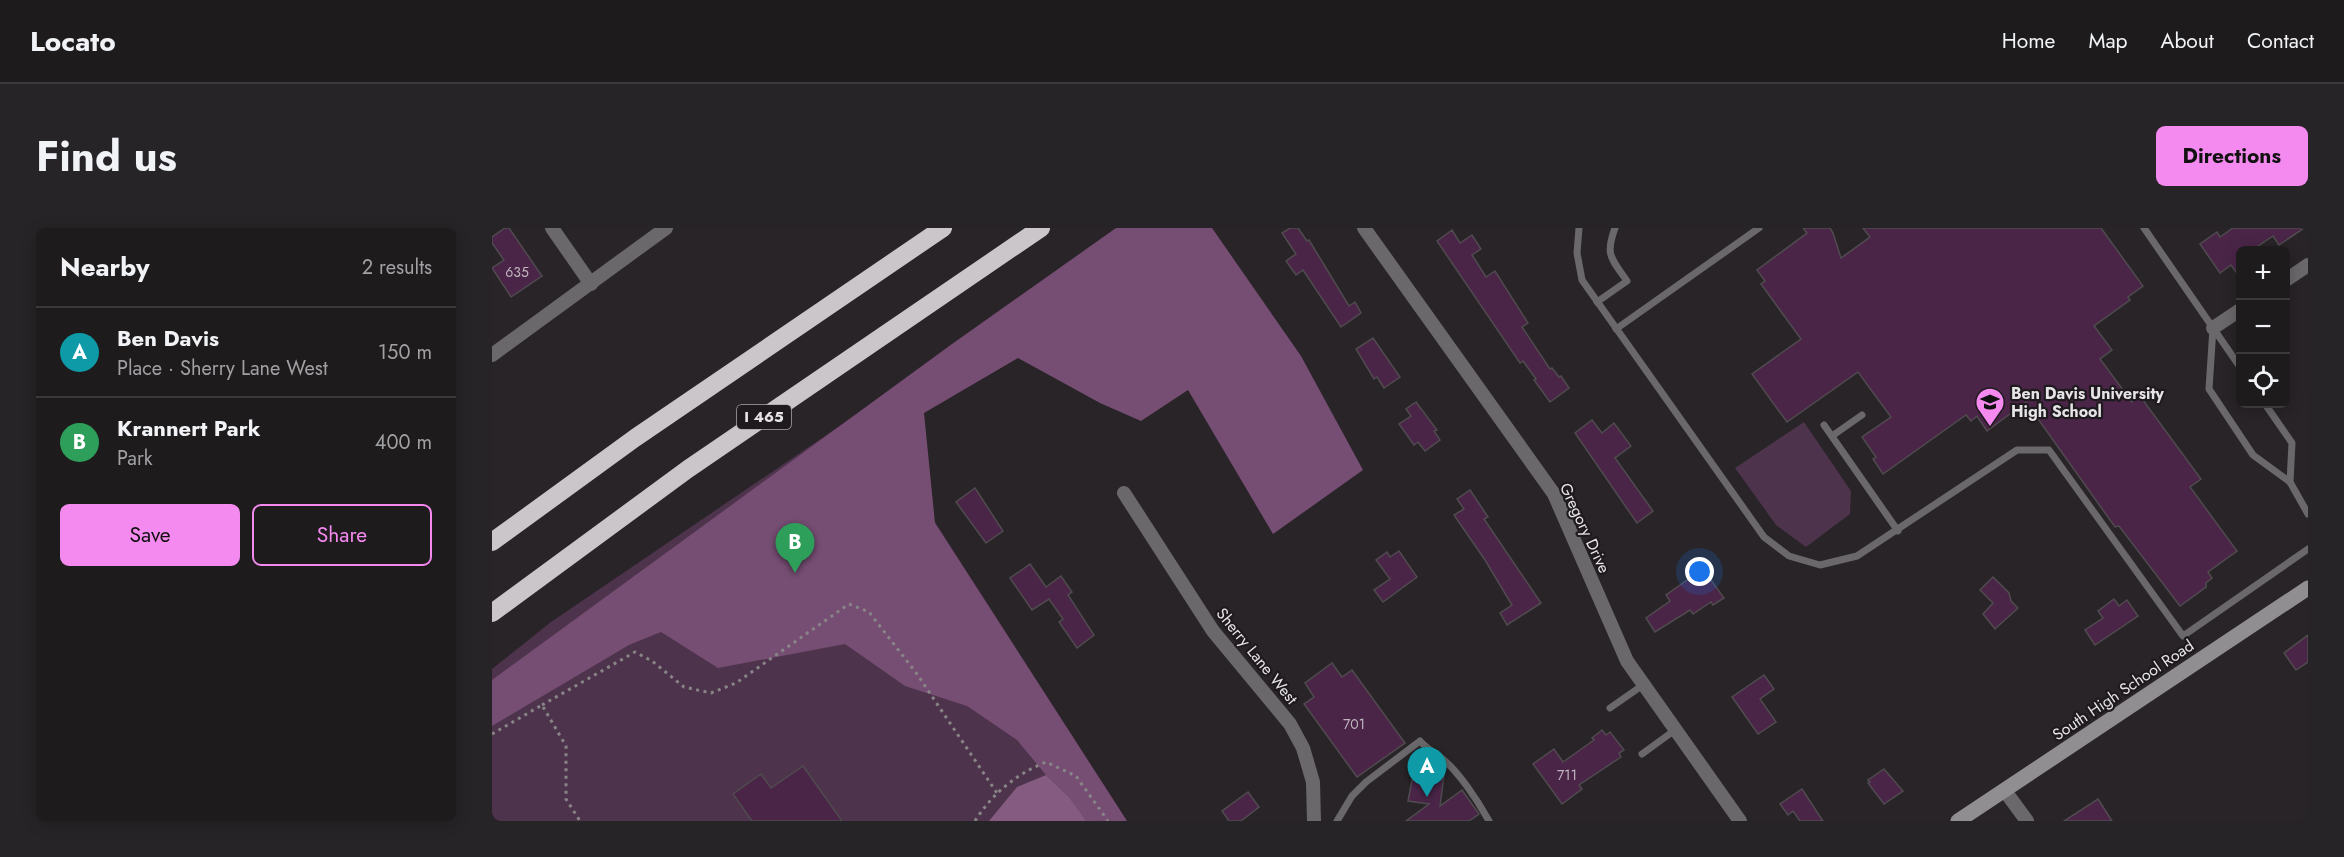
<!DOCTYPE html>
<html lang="en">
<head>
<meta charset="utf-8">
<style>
  :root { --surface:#1e1b1d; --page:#262426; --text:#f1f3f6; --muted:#a1a1a4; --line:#3c393b; --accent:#f489ef }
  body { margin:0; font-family:Jost,sans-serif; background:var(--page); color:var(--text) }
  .controls { position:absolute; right:18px; top:18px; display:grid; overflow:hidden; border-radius:9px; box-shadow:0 3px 15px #0003 }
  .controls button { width:54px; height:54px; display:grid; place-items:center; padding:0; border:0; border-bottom:2px solid var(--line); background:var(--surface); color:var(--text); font:30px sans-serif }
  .you { position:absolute; left:1208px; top:344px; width:21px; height:21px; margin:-15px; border:4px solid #fff; border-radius:50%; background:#1a73e8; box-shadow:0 0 0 9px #1a73e833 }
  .badge { display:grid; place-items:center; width:39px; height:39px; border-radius:50%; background:var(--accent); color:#fff; font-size:20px; font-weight:700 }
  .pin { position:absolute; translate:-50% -50px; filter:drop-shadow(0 2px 3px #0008) }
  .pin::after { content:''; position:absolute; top:32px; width:21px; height:18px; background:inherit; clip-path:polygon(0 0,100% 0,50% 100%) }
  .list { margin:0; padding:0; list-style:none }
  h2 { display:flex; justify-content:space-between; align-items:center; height:78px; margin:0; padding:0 24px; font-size:26px }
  h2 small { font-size:20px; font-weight:400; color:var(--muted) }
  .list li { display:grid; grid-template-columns:39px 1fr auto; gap:18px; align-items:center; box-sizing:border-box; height:90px; padding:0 24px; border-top:2px solid var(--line) }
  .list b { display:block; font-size:22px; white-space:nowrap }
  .list p { margin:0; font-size:20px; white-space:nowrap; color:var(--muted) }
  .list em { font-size:20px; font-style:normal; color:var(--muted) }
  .actions { display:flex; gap:12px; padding:18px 24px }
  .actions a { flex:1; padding:14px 0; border:2px solid var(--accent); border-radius:9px; text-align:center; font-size:21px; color:var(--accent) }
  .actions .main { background:var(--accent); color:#111 }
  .icon { flex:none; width:33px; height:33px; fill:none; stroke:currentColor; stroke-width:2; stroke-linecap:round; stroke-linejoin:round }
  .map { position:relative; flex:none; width:1816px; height:593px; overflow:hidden; border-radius:9px }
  header { display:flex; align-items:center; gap:36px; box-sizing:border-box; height:84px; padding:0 30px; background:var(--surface); border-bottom:2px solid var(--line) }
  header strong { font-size:28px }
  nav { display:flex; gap:33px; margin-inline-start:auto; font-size:21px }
  .intro { display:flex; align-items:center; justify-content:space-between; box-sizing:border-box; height:144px; padding:0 36px }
  h1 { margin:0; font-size:42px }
  .button { padding:15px 27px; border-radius:9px; background:var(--accent); color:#111; font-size:21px; font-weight:700 }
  main { display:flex; gap:36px; padding:0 36px }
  aside { flex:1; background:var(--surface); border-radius:9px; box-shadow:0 3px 15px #0003 }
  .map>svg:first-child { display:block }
  .green { fill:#4d334b }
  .forest { fill:#764d73 }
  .water { fill:#855b82 }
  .building { fill:#4a2548; stroke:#504b4f; stroke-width:1.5 }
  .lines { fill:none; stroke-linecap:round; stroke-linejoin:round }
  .path { stroke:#888587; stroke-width:3; stroke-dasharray:3 4.5; stroke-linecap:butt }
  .lane { stroke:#6a686a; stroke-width:7 }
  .street { stroke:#6a686a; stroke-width:14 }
  .secondary { stroke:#918e91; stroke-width:15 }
  .highway { stroke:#cbc6ca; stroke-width:18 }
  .labels { text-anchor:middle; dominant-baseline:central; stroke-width:4.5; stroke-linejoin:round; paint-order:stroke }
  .number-label { font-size:14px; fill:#bfb4be }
  .shield { fill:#1e1a1e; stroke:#aaa7aa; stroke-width:1.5 }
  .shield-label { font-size:15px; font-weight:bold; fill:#e6e4e6 }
  .poi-label { font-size:16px; font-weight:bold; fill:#e6e4e6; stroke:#1e1a1e; text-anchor:start }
  .street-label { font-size:16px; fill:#e6e4e6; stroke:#1e1a1e }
</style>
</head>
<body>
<header>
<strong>Locato</strong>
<nav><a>Home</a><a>Map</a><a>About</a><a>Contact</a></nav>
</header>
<div class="intro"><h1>Find us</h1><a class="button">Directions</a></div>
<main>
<aside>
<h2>Nearby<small>2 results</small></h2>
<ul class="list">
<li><span class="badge" style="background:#0f9aa8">A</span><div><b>Ben Davis</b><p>Place · Sherry Lane West</p></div><em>150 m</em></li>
<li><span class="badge" style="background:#2e9e5b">B</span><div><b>Krannert Park</b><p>Park</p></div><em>400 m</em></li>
</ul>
<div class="actions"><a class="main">Save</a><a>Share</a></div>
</aside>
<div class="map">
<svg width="1816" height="593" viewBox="0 0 1816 593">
  <rect width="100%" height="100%" fill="#282427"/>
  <!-- green -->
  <g class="green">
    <path d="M 371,182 L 635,593 L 0,593 L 0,441 L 59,394 Z"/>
    <path d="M 1312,194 L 1359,263 L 1358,286 L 1314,319 L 1284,297 L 1243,240 Z"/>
  </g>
  <!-- forest -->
  <path class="forest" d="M 624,0 L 720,0 L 809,128 L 871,242 L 781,306 L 696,162 L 649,193 L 608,175 L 526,130 L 432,185 L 443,295 L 635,593 L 593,593 L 577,569 L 554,547 L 525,512 L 475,478 L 413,458 L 353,416 L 226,440 L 169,404 L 137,417 L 0,498 L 0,452 L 460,116 Z"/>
  <!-- water -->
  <path class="water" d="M 554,547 L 577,569 L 594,593 L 497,593 L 525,559 Z"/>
  <!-- building -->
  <g class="building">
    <path d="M 13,0 L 17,0 L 50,48 L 19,69 L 0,40 L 12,32 L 0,15 L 0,9 Z"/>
    <path d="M 798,0 L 806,0 L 815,13 L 817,12 L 857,78 L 863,74 L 869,85 L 849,99 L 811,42 L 804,47 L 794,33 L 804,26 L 790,5 Z"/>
    <path d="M 1311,0 L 1338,0 L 1341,5 L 1349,30 L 1378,9 L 1371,0 L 1609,0 L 1651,58 L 1636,69 L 1638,72 L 1602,98 L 1620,122 L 1608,131 L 1640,174 L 1648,168 L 1709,251 L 1698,259 L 1745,323 L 1716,344 L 1720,350 L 1714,355 L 1714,359 L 1688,378 L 1627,298 L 1623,299 L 1534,174 L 1495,203 L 1485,188 L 1479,193 L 1474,187 L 1391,246 L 1381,231 L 1384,229 L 1370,209 L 1399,189 L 1366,144 L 1295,194 L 1260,146 L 1309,111 L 1269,56 L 1273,53 L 1265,42 L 1315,5 Z"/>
    <path d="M 1741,0 L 1812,0 L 1787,17 L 1781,8 L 1760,22 L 1749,22 L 1749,51 L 1739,37 L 1728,45 L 1708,16 L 1725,4 L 1728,9 Z"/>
    <path d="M 960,2 L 968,15 L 980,7 L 989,21 L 980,27 L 994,49 L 1003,43 L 1036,95 L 1030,99 L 1058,141 L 1060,140 L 1067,149 L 1069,148 L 1077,160 L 1058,174 L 1042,152 L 1044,151 L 1031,133 L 1028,135 L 945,13 Z"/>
    <path d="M 881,110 L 908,149 L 892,160 L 885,149 L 882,151 L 864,121 Z"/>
    <path d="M 924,174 L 945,202 L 942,203 L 948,212 L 933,223 L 926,214 L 922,217 L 907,196 L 919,188 L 914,181 Z"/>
    <path d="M 1100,192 L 1110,205 L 1122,195 L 1139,218 L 1123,230 L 1161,283 L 1145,295 L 1083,205 Z"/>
    <path d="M 483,260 L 511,303 L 494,315 L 464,274 Z"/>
    <path d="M 978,262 L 996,289 L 992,291 L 1049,375 L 1015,397 L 1008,385 L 1020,377 L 993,332 L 962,287 L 972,281 L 965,271 Z"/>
    <path d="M 907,323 L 925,349 L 891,374 L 882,362 L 898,351 L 884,332 L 895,324 L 898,329 Z"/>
    <path d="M 538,336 L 554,359 L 569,348 L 580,364 L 576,367 L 602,407 L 585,420 L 567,394 L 571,391 L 557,371 L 540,382 L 518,350 Z"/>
    <path d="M 1205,345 L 1207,348 L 1211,346 L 1213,350 L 1216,348 L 1232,370 L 1221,377 L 1219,374 L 1201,386 L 1198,382 L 1163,404 L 1154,390 L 1178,373 L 1174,367 Z"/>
    <path d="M 1501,349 L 1517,365 L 1519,373 L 1526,380 L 1503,401 L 1491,386 L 1501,375 L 1488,362 Z"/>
    <path d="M 1622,371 L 1627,378 L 1635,372 L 1646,388 L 1603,417 L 1593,402 L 1611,390 L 1606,383 Z"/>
    <path d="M 1816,407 L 1816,434 L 1804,442 L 1792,425 Z"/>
    <path d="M 840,435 L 850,449 L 860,442 L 913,515 L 865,549 L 812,476 L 822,469 L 813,455 Z"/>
    <path d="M 1272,447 L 1282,461 L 1268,471 L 1284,494 L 1266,506 L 1240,469 Z"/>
    <path d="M 1110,502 L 1114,507 L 1118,504 L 1132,522 L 1127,525 L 1129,529 L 1087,557 L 1090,561 L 1070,576 L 1041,536 L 1062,521 L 1071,534 L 1102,512 L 1100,510 Z"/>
    <path d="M 311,538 L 350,593 L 260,593 L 241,566 L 269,546 L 279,560 Z"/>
    <path d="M 1392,541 L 1411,563 L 1392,576 L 1376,555 L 1378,554 L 1376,552 Z"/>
    <path d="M 922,542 L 952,547 L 948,578 L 970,562 L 987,586 L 977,593 L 914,593 L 937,576 L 916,573 Z"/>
    <path d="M 1310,561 L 1325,584 L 1331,593 L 1308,593 L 1301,583 L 1296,587 L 1288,576 Z"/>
    <path d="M 756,564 L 767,579 L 749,593 L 737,593 L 730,583 Z"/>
    <path d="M 1606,571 L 1620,593 L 1572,593 Z"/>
  </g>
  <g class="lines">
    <!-- path -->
    <g class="path">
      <path d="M 50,477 L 143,424 L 160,433 L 192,459 L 219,465 L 244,455 L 357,376 L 377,384 L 425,446 L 505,565"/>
      <path d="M 0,506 L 50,477 L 74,518 L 74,571 L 88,593"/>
      <path d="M 483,593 C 500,566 524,546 554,534 L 584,548 L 616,593"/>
    </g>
    <!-- lane -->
    <g class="lane">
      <path d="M 1087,0 L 1085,25 L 1090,52 L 1272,309 L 1297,328 L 1328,337 L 1365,328 L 1525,222 L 1557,222 L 1691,408 L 1816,321"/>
      <path d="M 1652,0 L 1748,139"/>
      <path d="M 1105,74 L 1135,53 C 1119,30 1113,27 1123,0"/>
      <path d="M 1721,100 L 1717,161 L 1761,227 L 1798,254 L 1816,286"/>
      <path d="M 1124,101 L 1267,0"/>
      <path d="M 1773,176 L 1800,215 L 1798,254"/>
      <path d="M 1332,197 L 1406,303"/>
      <path d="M 1340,208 L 1370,187"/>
      <path d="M 1118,480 L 1151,457"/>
      <path d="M 1150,526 L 1183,502"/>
      <path d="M 845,593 L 860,568 L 874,554 L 928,513 C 934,520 940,523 947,528 C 966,542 986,573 997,593"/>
    </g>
    <!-- street -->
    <g class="street">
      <path d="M 60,0 L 99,56"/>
      <path d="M 872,0 L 1062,266 L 1135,433 L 1248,593"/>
      <path d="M 1794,52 L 1816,37"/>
      <path d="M 1721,100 L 1748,82"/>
      <path d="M 0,127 L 174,0"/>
      <path d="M 632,265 L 721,403 L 798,496 L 811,520 L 821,554 L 822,593"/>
      <path d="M 1513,563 L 1535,593"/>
    </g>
    <!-- secondary -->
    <path class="secondary" d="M 1466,593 L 1816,360"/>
    <!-- highway -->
    <g class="highway">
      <path d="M 0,314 L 143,210 L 451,0"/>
      <path d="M 0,385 L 196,241 L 549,0"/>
    </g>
  </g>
  <!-- icons -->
  <defs>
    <g id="school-pin" transform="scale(1.5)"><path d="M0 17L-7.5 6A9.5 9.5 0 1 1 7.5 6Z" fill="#f489ef" stroke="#1e1a1e"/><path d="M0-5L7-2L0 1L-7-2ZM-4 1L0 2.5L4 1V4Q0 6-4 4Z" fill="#111"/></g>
  </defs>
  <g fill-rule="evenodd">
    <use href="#school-pin" x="1498" y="174"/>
  </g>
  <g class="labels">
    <!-- number labels -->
    <g class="number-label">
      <text x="25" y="44">635</text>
      <text x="862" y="496">701</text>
      <text x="1075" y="547">711</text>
    </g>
    <!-- shield labels -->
    <rect class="shield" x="245" y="177" width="54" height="24" rx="4.5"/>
    <g class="shield-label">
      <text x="272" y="189">I 465</text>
    </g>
    <!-- poi labels -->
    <g class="poi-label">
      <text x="1519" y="165">Ben Davis University<tspan x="1519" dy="18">High School</tspan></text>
    </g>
    <!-- street labels -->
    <g class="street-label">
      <text transform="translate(1093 300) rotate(65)">Gregory Drive</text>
      <text transform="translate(765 428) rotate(51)">Sherry Lane West</text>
      <text transform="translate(1631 462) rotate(-34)">South High School Road</text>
    </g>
  </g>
</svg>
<div class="controls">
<button>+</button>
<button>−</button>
<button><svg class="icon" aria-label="locate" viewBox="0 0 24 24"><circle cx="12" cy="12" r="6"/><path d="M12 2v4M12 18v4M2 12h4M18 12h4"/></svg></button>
</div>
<div class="you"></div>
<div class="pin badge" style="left:935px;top:569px;background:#0f9aa8">A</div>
<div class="pin badge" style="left:303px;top:345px;background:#2e9e5b">B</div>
</div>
</main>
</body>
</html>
